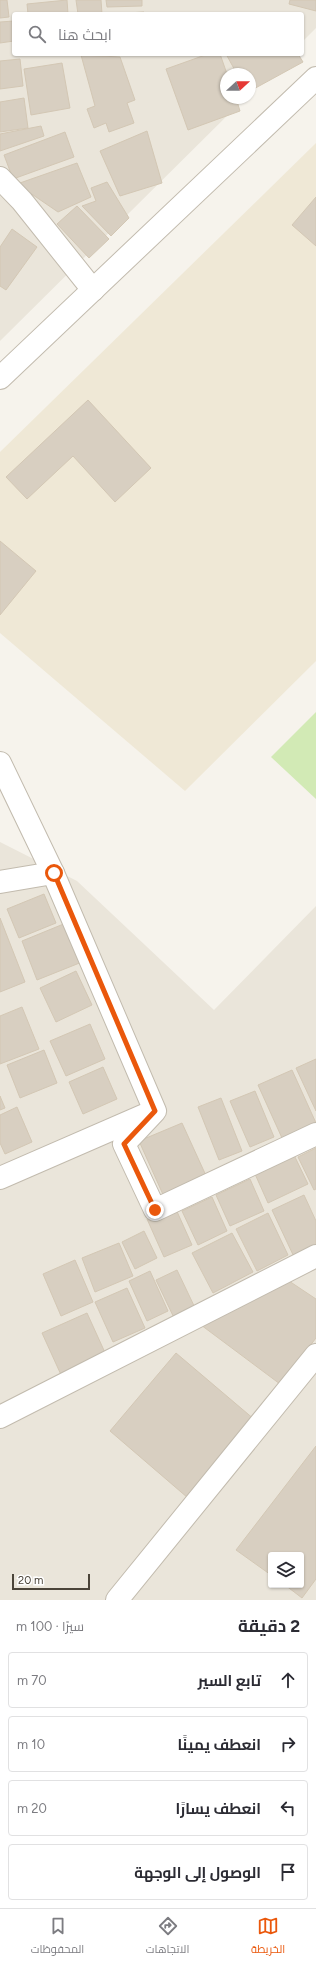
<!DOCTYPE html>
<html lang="ar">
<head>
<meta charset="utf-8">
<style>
  :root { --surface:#fff; --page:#f2f2f3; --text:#2b2b33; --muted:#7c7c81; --line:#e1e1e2; --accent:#ea580c }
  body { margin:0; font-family:Figtree,Cairo,sans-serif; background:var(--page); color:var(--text); direction:rtl }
  .controls { position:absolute; right:12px; bottom:12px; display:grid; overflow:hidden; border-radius:4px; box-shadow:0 1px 3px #0004 }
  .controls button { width:36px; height:36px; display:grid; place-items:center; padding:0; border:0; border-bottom:1px solid var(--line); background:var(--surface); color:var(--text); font:20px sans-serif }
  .compass { position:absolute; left:220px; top:68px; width:36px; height:36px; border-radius:50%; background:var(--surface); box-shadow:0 1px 3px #0004; rotate:69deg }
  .scale { position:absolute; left:12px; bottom:10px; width:78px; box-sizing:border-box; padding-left:4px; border:2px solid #4b4439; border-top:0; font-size:11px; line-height:14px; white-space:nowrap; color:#4b4439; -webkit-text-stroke:3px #fff; paint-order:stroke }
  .stop { position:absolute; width:12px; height:12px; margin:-9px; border:3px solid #ea580c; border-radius:50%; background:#fff }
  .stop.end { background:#ea580c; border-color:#fff; box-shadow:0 1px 4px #0008 }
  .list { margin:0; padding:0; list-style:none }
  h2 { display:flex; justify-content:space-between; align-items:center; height:52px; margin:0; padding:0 16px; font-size:17px }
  h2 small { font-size:13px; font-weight:400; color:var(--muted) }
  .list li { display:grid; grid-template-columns:26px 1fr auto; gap:12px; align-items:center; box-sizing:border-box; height:56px; margin:0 8px 8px; padding:0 8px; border:1px solid var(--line); border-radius:4px }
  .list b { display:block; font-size:15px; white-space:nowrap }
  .list em { font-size:13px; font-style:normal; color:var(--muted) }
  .icon { flex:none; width:22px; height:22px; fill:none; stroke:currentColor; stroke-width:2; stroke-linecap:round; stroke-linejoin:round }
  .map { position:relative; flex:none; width:316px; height:1600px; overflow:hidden; direction:ltr }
  .search { position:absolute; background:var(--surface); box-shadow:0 1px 3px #0004; left:12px; right:12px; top:12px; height:44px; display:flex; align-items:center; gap:10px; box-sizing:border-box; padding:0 14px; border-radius:4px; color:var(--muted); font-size:15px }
  .sheet { height:308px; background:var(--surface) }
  nav { display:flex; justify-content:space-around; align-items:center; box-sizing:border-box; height:56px; border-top:1px solid var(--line); background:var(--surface); font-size:11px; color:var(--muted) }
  nav a { display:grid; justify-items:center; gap:2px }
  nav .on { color:var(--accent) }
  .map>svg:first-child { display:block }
  .residential { fill:#eae5da; fill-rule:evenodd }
  .education { fill:#efe8d6 }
  .green { fill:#d2eab5 }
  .building { fill:#d8cfc1; stroke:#d3c7b4 }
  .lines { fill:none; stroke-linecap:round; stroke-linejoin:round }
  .minor-casing { stroke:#c2bbae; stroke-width:24 }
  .minor { stroke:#fff; stroke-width:22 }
  .route { stroke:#ea580c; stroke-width:5 }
</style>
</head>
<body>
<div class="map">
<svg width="316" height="1600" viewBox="0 0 316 1600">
  <rect width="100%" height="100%" fill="#f6f3ec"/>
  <!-- residential -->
  <g class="residential">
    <path d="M 0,0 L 316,0 L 316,28 L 302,42 L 302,14 L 14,14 L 14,54 L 290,54 L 250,93 L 250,74 L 226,74 L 226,98 L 245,98 L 0,341 Z"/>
    <path d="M 0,842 L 77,881 L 214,1010 L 316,906 L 316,1600 L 0,1600 ZM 271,1555 L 301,1555 L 301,1585 L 271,1585 Z"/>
  </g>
  <!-- education -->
  <path class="education" d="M 316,143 L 316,661 L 185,791 L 0,633 L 0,452 Z"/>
  <!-- green -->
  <path class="green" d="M 316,712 L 316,799 L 271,757 Z"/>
  <!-- building -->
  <g class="building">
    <path d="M 0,0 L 7,0 L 9,17 L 0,18 Z"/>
    <path d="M 67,0 L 68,14 L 28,14 L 27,4 Z"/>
    <path d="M 76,0 L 101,0 L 102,14 L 78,14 Z"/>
    <path d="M 106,0 L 142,0 L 142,6 L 107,7 Z"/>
    <path d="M 290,0 L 316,0 L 316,11 L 289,4 Z"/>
    <path d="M 144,12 L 144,14 L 110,14 Z"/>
    <path d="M 14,21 L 14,41 L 0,43 L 0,22 Z"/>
    <path d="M 208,54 L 220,54 L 227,74 L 226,98 L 236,98 L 240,111 L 188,130 L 166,69 Z"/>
    <path d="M 226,54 L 298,54 L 303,62 L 250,91 L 250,74 L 237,74 Z"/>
    <path d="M 81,55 L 120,57 L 135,100 L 127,103 L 134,123 L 109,132 L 106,123 L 94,128 L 87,109 L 95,106 Z"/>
    <path d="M 20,59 L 23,86 L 0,89 L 0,61 Z"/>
    <path d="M 62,63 L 70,108 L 31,115 L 24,69 Z"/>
    <path d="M 24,98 L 28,128 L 0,132 L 0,102 Z"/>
    <path d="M 41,126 L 44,136 L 0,151 L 0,134 Z"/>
    <path d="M 147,131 L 162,183 L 120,196 L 100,151 Z"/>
    <path d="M 65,132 L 74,157 L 13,179 L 4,155 Z"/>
    <path d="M 77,163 L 91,197 L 58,212 L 17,184 Z"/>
    <path d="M 107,182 L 129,218 L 111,236 L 82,206 L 96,201 L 91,188 Z"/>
    <path d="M 316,197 L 316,246 L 292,225 Z"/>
    <path d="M 77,206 L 109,239 L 89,258 L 57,224 Z"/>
    <path d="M 12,229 L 37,247 L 6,290 L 0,286 L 0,247 Z"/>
    <path d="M 88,400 L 151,468 L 115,502 L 73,456 L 27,499 L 6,477 Z"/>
    <path d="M 0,541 L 36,571 L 0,615 Z"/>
    <path d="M 44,894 L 56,923 L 19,938 L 7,909 Z"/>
    <path d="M 0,918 L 25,982 L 0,992 Z"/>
    <path d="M 66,923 L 82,962 L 37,980 L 22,941 Z"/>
    <path d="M 76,971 L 92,1005 L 56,1022 L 40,988 Z"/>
    <path d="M 22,1007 L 39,1049 L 0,1064 L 0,1016 Z"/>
    <path d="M 90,1024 L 105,1059 L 66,1076 L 50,1041 Z"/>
    <path d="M 44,1050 L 57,1083 L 20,1098 L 7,1065 Z"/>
    <path d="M 316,1059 L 316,1111 L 296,1068 Z"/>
    <path d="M 103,1067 L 117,1099 L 83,1114 L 69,1082 Z"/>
    <path d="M 292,1070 L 316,1123 L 282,1138 L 258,1085 Z"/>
    <path d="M 255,1091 L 274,1137 L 250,1147 L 230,1101 Z"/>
    <path d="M 0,1096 L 5,1108 L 0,1110 Z"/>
    <path d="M 221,1098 L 242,1151 L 219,1160 L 198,1107 Z"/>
    <path d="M 17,1107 L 32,1142 L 5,1154 L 0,1143 L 0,1115 Z"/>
    <path d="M 182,1123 L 208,1180 L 165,1199 L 139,1141 Z"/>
    <path d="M 316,1148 L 316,1189 L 314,1190 L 298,1157 Z"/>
    <path d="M 294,1155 L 308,1184 L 268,1203 L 255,1174 Z"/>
    <path d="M 250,1179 L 264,1211 L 230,1226 L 216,1195 Z"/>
    <path d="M 304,1195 L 316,1221 L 316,1249 L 295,1259 L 272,1210 Z"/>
    <path d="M 212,1197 L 227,1231 L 198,1245 L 182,1211 Z"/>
    <path d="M 175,1207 L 192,1245 L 164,1257 L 147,1219 Z"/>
    <path d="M 268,1213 L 288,1255 L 257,1271 L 236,1229 Z"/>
    <path d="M 144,1231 L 157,1258 L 135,1269 L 122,1242 Z"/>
    <path d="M 232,1233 L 253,1272 L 213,1293 L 192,1253 Z"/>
    <path d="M 119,1243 L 133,1276 L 95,1292 L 82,1258 Z"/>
    <path d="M 75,1260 L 93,1302 L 61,1316 L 43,1274 Z"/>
    <path d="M 177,1270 L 197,1312 L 176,1322 L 156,1280 Z"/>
    <path d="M 150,1271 L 168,1311 L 147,1321 L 129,1281 Z"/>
    <path d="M 289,1281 L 316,1299 L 316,1338 L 280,1384 L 201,1325 Z"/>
    <path d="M 127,1288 L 145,1328 L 113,1342 L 95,1302 Z"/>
    <path d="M 87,1313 L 107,1357 L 62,1377 L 42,1333 Z"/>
    <path d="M 176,1353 L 255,1420 L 188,1498 L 110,1431 Z"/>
    <path d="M 316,1446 L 316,1579 L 302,1598 L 285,1585 L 301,1585 L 301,1555 L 271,1555 L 271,1575 L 236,1550 Z"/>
  </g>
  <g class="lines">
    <!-- minor casing -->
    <g class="minor-casing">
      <g id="minor">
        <path d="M 0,178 L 22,201 L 93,290"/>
        <path d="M 0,378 L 316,78"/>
        <path d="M 0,763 L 53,873 L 155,1111 L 124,1144 L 155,1210 L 316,1134"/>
        <path d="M 0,882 L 53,873"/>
        <path d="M 0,1178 L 147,1114"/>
        <path d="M 0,1417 L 316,1256"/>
        <path d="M 117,1600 L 316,1355"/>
      </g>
    </g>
    <!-- minor -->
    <use href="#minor" class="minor"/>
  </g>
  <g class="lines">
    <!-- route -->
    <path class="route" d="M 54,873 L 155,1111 L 124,1144 L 155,1210"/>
  </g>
</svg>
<div class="controls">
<button><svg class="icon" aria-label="layers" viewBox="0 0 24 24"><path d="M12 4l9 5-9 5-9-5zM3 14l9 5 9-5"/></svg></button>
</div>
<svg class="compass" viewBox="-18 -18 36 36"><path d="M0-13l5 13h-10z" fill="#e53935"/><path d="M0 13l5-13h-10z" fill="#7c7c81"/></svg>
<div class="scale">20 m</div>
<div class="stop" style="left:54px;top:873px"></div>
<div class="stop end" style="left:155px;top:1210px"></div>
<div class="search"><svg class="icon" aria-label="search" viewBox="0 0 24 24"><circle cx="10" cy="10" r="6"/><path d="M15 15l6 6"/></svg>ابحث هنا</div>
</div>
<section class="sheet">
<h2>2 دقيقة<small>سيرًا · 100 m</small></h2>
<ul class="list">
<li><svg class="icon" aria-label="ahead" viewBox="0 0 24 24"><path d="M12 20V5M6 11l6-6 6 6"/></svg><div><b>تابع السير</b></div><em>70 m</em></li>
<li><svg class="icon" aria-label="right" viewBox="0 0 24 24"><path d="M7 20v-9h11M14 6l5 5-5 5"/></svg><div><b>انعطف يمينًا</b></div><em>10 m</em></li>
<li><svg class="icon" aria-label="left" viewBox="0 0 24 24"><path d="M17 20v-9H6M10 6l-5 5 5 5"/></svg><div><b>انعطف يسارًا</b></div><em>20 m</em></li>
<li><svg class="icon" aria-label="arrive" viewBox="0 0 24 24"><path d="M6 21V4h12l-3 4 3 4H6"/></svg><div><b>الوصول إلى الوجهة</b></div></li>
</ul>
</section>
<nav>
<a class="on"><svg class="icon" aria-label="map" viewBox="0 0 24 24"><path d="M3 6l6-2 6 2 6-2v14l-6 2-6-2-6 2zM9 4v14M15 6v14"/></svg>الخريطة</a>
<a><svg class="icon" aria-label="directions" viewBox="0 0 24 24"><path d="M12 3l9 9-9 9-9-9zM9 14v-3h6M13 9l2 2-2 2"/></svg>الاتجاهات</a>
<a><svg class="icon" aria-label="saved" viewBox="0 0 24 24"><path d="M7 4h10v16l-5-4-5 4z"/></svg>المحفوظات</a>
</nav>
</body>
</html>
